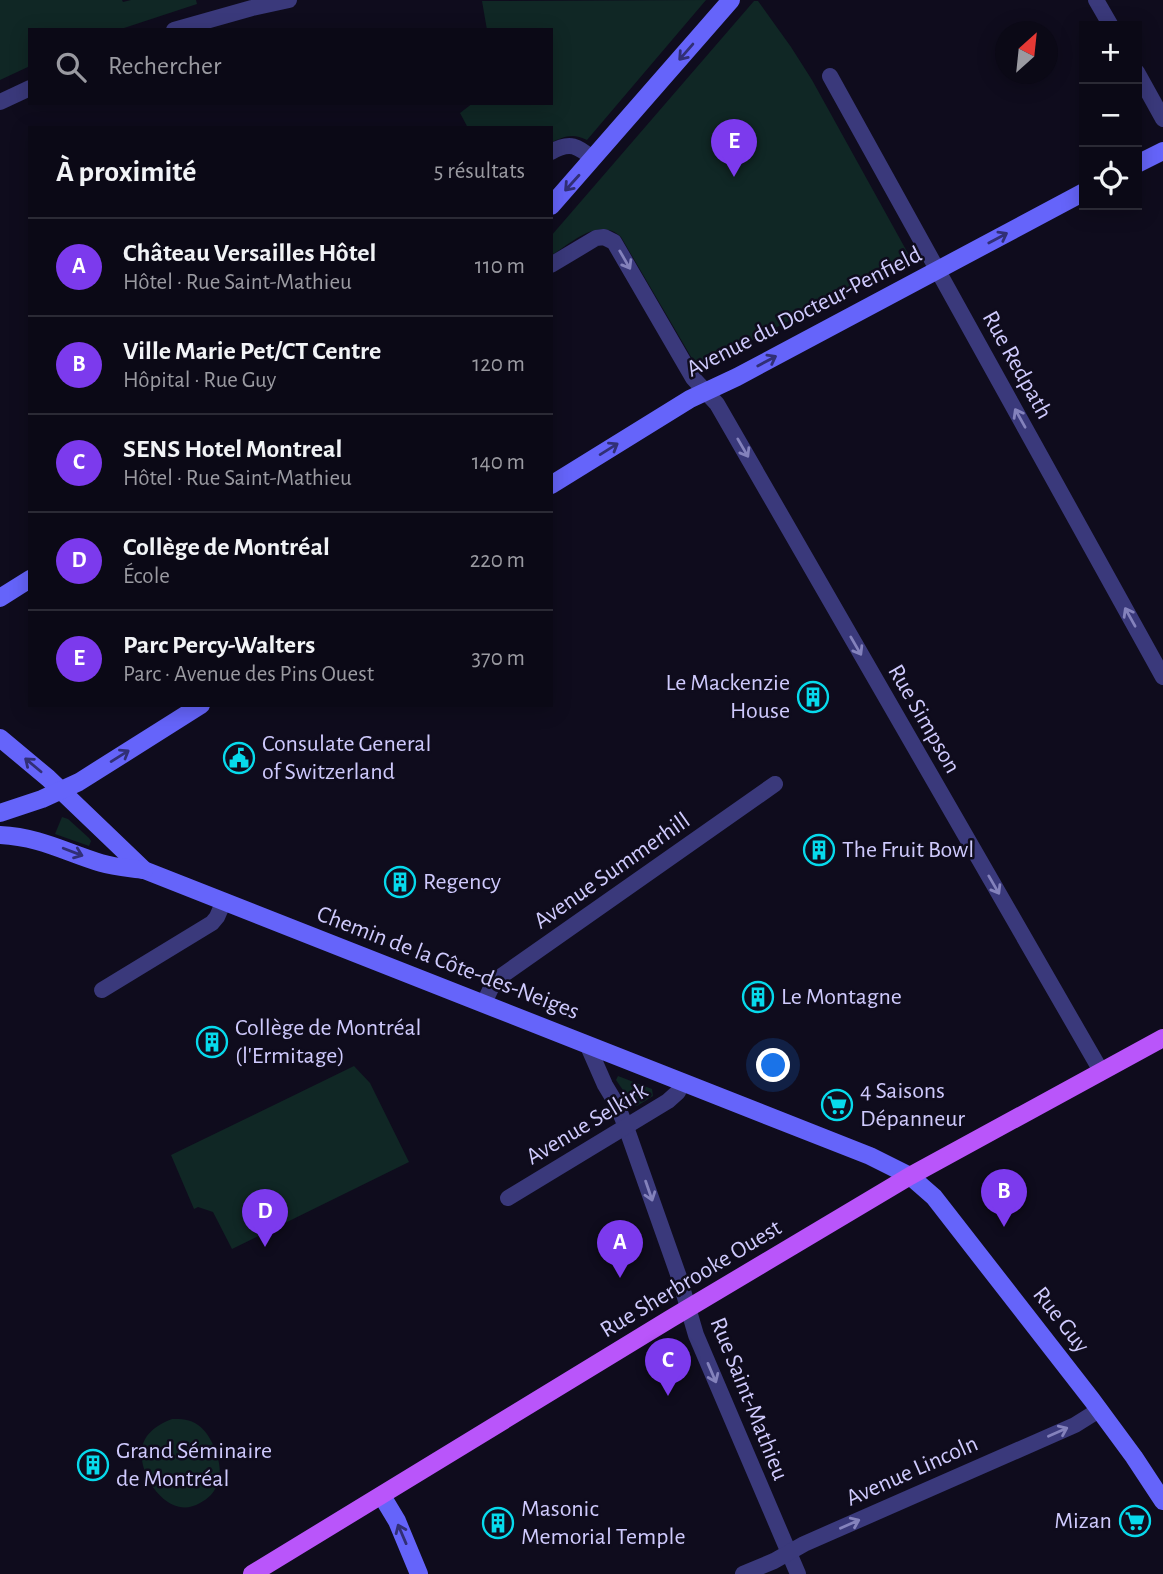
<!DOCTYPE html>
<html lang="fr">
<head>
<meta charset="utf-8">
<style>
  :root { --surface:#0b0916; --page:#14121f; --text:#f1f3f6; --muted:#9a9aa1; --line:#2b2a35; --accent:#7c3aed }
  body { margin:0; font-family:"Alegreya Sans",sans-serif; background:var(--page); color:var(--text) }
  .controls { position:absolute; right:21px; top:21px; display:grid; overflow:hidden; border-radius:0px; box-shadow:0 4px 18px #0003 }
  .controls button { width:63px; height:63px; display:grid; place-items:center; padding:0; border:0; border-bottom:2px solid var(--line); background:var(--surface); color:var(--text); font:35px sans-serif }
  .compass { position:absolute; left:995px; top:21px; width:63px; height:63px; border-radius:50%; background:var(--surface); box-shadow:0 4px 18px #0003; rotate:27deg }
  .you { position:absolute; left:774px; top:1066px; width:24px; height:24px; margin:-18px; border:5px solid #fff; border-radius:50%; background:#1a73e8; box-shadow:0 0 0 10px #1a73e833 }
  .badge { display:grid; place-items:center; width:46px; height:46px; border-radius:50%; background:var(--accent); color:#fff; font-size:23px; font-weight:700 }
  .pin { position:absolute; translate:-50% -58px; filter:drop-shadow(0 2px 4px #0008) }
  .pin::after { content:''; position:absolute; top:37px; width:24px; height:21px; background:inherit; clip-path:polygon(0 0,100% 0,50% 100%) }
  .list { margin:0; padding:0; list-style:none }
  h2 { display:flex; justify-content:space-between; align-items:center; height:91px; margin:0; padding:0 28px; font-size:30px }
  h2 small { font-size:23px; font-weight:400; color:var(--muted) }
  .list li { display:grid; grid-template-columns:46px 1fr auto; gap:21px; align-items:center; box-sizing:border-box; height:98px; padding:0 28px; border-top:2px solid var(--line) }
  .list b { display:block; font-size:26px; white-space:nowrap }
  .list p { margin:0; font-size:23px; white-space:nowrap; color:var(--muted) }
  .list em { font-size:23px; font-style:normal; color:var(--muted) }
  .icon { flex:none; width:38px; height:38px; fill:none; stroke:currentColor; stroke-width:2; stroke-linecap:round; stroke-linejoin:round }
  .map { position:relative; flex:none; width:1163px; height:1574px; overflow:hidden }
  .search { position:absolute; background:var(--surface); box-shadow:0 4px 18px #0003; left:28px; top:28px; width:525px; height:77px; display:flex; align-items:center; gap:18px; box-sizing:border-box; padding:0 24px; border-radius:0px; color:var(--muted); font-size:26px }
  .panel { position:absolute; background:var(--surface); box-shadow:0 4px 18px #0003; left:28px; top:126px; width:525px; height:581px; border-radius:0px }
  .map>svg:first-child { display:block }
  .green { fill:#102725 }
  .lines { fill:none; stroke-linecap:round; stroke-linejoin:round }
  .street { stroke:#3a397b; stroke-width:16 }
  .secondary { stroke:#6564fa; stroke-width:18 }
  .primary { stroke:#b955fa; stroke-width:18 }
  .oneway { stroke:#312f75 }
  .oneway2 { stroke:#8482bc }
  .labels { text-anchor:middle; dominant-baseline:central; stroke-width:5; stroke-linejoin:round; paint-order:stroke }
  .street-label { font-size:24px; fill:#cfcafd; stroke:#0f0c1d }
  .poi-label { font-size:24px; fill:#cfcafd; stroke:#0f0c1d; text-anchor:start }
</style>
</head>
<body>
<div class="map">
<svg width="1163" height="1574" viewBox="0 0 1163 1574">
  <rect width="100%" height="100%" fill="#0f0c1d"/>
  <!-- green -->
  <g class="green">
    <path d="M 0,0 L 122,0 L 123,2 L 131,0 L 196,0 L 197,4 L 118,30 L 30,30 L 30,66 L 0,80 Z"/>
    <path d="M 706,0 L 587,140 C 573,133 564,136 551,143 L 551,128 L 468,128 L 460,113 L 473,103 L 551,103 L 551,30 L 487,30 L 482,1 Z"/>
    <path d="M 754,1 L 758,1 L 791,47 L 812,80 L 910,257 L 720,357 L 718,356 L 697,367 L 621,237 C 599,216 571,243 551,256 L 551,236 Z"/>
    <path d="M 62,817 L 68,819 L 89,838 L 91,841 L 89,846 L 55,834 Z"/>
    <path d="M 354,1066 L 370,1083 L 409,1162 L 232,1249 L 213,1212 L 198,1207 L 194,1209 L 171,1155 Z"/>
    <path d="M 618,1076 L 652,1089 L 653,1096 L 637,1106 L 634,1106 L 616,1080 Z"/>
    <path d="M 172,1419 C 181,1419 190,1419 198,1425 C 212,1434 225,1467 218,1483 C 215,1492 208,1499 200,1503 C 178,1516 158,1498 148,1479 C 135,1450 141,1431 172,1419 Z"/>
  </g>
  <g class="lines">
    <!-- street -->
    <g class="street">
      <path d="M 1096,0 L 1111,26"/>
      <path d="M 174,30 L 252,8 L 289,0"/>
      <path d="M 1137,72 L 1163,119"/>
      <path d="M 830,76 L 1163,677"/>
      <path d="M 0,102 L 30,88"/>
      <path d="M 551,152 C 570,141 578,146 593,159"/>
      <path d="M 551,265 L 596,238 L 604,237 L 614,242 L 693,378 L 717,404 L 1101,1071"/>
      <path d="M 102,990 L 212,923 L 217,917 L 224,901"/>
      <path d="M 484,1003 L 491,988 L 500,977 L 775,784"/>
      <path d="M 587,1044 L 605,1085 L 617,1105 L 626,1127 L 679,1277 L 696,1335 L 798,1574"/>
      <path d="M 508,1198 L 668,1101 L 678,1092 L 683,1082"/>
      <path d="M 743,1574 L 774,1561 L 804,1544 L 1075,1425 L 1099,1410"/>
    </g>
    <!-- secondary -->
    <g class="secondary">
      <path d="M 1137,164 L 1163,151"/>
      <path d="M 551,206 L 731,0"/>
      <path d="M 551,485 L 690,399 L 737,377 L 1084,192"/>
      <path d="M 0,598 L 30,579"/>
      <path d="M 0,738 L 48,778 L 144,870 L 870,1156 L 910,1176 L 934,1197 L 1092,1400 L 1134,1457 L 1163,1501"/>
      <path d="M 0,813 L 42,799 L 79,782 L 201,705"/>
      <path d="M 0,835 C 40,837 65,852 101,863 C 114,867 130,868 144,870"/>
      <path d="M 382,1496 L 397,1521 L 419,1574"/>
    </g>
    <!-- primary -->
    <path class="primary" d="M 252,1574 L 670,1319 L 910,1176 L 1163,1038"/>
  </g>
  <!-- one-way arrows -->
  <defs><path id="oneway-shaft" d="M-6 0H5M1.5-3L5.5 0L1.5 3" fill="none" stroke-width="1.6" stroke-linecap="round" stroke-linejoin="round" transform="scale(1.75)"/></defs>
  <g class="oneway">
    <use href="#oneway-shaft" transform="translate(686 52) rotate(131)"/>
    <use href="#oneway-shaft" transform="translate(572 183) rotate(132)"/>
    <use href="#oneway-shaft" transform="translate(998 238) rotate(-28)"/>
    <use href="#oneway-shaft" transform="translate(767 361) rotate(-28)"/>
    <use href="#oneway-shaft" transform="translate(609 449) rotate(-32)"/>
    <use href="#oneway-shaft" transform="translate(120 756) rotate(-32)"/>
    <use href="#oneway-shaft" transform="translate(33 765) rotate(-140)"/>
    <use href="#oneway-shaft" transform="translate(73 852) rotate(21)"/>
    <use href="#oneway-shaft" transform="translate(402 1534) rotate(-113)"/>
  </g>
  <g class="oneway2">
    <use href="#oneway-shaft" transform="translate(625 260) rotate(60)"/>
    <use href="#oneway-shaft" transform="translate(1020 418) rotate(-119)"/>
    <use href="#oneway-shaft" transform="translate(743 448) rotate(60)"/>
    <use href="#oneway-shaft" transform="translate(1130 617) rotate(-119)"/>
    <use href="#oneway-shaft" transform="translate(856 646) rotate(60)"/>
    <use href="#oneway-shaft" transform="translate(994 885) rotate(60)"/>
    <use href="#oneway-shaft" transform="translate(649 1191) rotate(71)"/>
    <use href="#oneway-shaft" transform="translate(712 1373) rotate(67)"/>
    <use href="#oneway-shaft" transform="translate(1058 1432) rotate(-24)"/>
    <use href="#oneway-shaft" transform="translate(850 1524) rotate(-24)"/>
  </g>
  <!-- icons -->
  <defs>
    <g id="building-ring" transform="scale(1.575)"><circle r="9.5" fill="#0f0c1d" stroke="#07daec" stroke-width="1.5"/><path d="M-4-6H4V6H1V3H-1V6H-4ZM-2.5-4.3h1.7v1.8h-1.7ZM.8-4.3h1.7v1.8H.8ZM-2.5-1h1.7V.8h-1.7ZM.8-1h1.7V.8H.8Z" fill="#07daec"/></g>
    <g id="civic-ring" transform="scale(1.575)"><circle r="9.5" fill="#0f0c1d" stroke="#07daec" stroke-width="1.5"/><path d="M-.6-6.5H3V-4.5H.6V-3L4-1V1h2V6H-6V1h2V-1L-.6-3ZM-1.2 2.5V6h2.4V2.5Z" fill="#07daec"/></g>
    <g id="supermarket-ring" transform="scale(1.575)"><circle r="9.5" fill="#0f0c1d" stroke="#07daec" stroke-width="1.5"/><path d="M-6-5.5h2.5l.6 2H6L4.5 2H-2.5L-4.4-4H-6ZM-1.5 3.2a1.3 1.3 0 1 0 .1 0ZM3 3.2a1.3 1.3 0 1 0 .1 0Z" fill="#07daec"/></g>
  </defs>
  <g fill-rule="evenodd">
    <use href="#building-ring" x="813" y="697"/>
    <use href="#civic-ring" x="239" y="758"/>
    <use href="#building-ring" x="819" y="850"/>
    <use href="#building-ring" x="400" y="882"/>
    <use href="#building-ring" x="758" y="997"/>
    <use href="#building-ring" x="212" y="1042"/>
    <use href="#supermarket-ring" x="837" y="1105"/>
    <use href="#building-ring" x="93" y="1465"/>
    <use href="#supermarket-ring" x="1135" y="1521"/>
    <use href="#building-ring" x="498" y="1523"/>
  </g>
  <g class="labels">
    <!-- street labels -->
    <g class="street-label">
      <text transform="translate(804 312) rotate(-27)">Avenue du Docteur-Penfield</text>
      <text transform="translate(1017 365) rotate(61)">Rue Redpath</text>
      <text transform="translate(924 719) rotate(60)">Rue Simpson</text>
      <text transform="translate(612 871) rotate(-35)">Avenue Summerhill</text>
      <text transform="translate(448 963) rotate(21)">Chemin de la Côte-des-Neiges</text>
      <text transform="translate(587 1124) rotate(-31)">Avenue Selkirk</text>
      <text transform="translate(691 1279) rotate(-31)">Rue Sherbrooke Ouest</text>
      <text transform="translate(1061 1320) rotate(52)">Rue Guy</text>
      <text transform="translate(749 1399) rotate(68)">Rue Saint-Mathieu</text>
      <text transform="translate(912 1471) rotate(-24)">Avenue Lincoln</text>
    </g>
    <!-- poi labels -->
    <g class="poi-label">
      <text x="790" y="683" text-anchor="end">Le Mackenzie<tspan x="790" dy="28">House</tspan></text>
      <text x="262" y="744">Consulate General<tspan x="262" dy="28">of Switzerland</tspan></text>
      <text x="842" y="850">The Fruit Bowl</text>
      <text x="423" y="882">Regency</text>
      <text x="781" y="997">Le Montagne</text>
      <text x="235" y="1028">Collège de Montréal<tspan x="235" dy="28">(l'Ermitage)</tspan></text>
      <text x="860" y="1091">4 Saisons<tspan x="860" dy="28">Dépanneur</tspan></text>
      <text x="116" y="1451">Grand Séminaire<tspan x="116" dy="28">de Montréal</tspan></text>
      <text x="521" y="1509">Masonic<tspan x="521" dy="28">Memorial Temple</tspan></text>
      <text x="1112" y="1521" text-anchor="end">Mizan</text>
    </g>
  </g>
</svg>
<div class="controls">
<button>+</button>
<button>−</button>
<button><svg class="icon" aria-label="locate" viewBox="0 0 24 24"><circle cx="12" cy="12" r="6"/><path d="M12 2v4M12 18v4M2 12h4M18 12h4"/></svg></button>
</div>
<svg class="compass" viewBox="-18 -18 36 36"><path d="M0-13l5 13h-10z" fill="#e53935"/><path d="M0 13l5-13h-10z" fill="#9a9aa1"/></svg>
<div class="you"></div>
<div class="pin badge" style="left:620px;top:1278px">A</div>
<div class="pin badge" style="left:1004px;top:1227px">B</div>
<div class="pin badge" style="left:668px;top:1396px">C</div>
<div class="pin badge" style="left:265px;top:1247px">D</div>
<div class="pin badge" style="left:734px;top:177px">E</div>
<div class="search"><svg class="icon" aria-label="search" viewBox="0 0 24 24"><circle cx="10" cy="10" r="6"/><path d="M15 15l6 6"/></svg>Rechercher</div>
<section class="panel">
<h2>À proximité<small>5 résultats</small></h2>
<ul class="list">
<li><span class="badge">A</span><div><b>Château Versailles Hôtel</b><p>Hôtel · Rue Saint-Mathieu</p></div><em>110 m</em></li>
<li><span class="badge">B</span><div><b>Ville Marie Pet/CT Centre</b><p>Hôpital · Rue Guy</p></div><em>120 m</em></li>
<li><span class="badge">C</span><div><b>SENS Hotel Montreal</b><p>Hôtel · Rue Saint-Mathieu</p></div><em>140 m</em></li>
<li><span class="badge">D</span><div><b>Collège de Montréal</b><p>École</p></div><em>220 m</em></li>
<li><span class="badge">E</span><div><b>Parc Percy-Walters</b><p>Parc · Avenue des Pins Ouest</p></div><em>370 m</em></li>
</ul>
</section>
</div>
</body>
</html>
